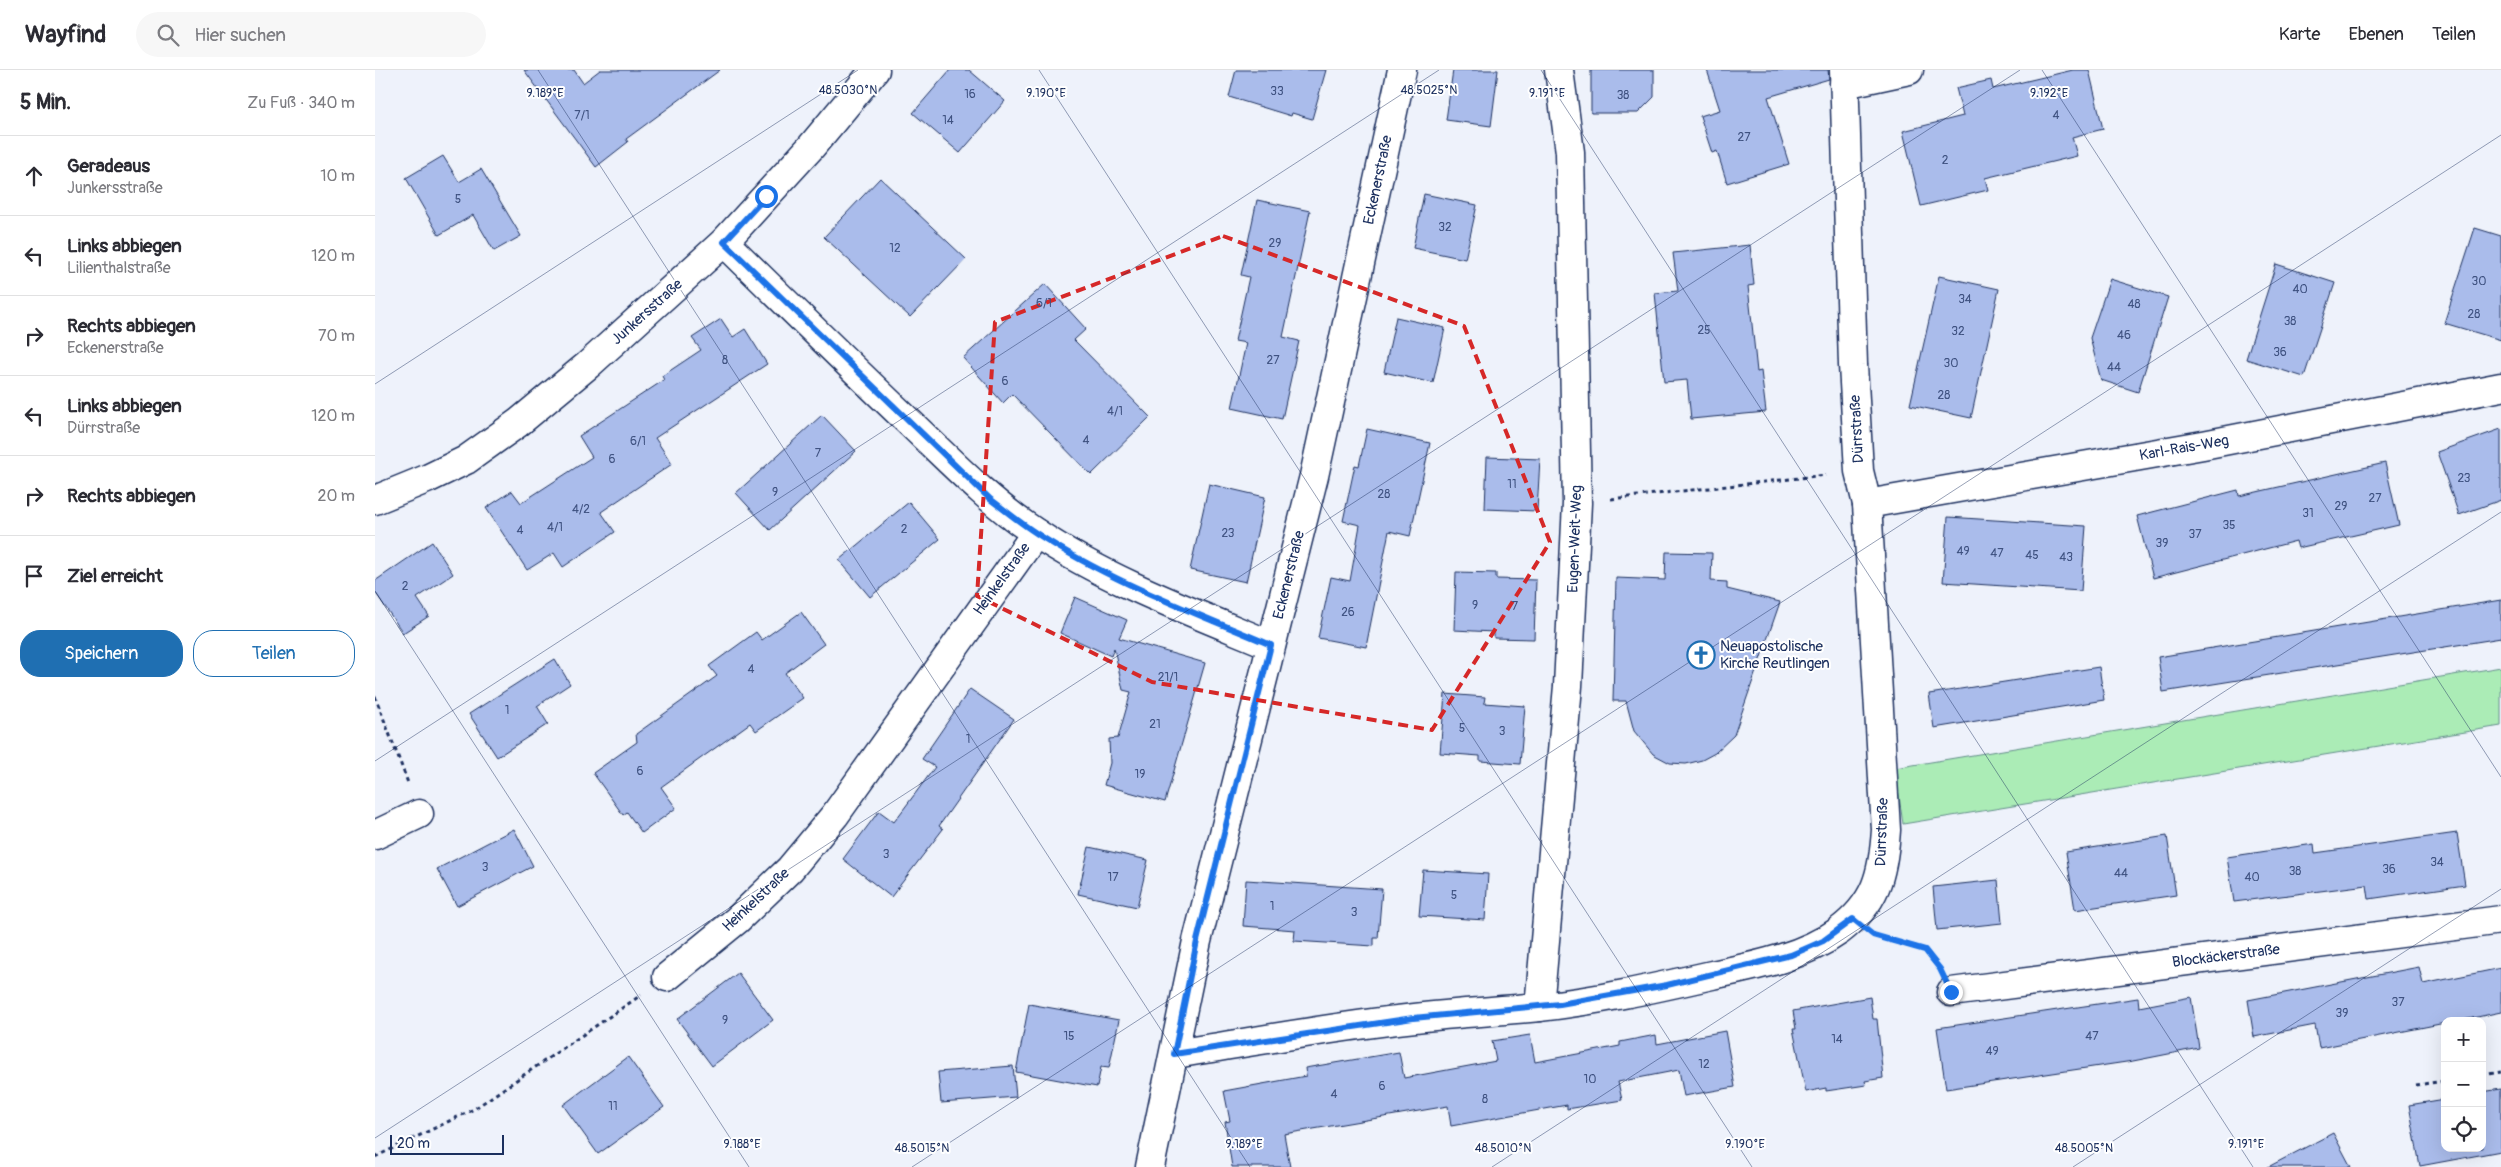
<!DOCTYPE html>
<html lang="de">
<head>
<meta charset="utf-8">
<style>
  :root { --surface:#fff; --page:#f7f7f7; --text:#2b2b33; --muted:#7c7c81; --line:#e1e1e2; --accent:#1f6fb2 }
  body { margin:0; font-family:Pangolin,sans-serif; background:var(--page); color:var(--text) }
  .controls { position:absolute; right:15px; bottom:15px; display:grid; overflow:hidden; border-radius:10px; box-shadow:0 5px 20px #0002 }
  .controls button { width:45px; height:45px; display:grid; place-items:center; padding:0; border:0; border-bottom:1px solid var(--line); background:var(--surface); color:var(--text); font:25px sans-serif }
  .scale { position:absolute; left:15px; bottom:12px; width:114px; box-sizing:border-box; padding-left:5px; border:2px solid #1b2f5e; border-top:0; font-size:14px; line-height:18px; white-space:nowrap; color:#1b2f5e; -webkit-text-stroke:4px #fff; paint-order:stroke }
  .stop { position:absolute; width:15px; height:15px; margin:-11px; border:4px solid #1a73e8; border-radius:50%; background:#fff }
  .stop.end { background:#1a73e8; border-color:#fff; box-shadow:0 1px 5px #0008 }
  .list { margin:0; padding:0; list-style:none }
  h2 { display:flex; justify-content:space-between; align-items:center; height:65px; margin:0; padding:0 20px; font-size:21px }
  h2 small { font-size:16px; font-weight:400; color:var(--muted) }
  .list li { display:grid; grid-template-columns:32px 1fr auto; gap:15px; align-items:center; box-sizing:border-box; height:80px; padding:0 20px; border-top:1px solid var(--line) }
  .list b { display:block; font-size:19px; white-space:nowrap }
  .list p { margin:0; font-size:16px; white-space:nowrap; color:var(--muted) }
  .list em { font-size:16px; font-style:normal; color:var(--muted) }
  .actions { display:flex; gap:10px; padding:15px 20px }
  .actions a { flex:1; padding:11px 0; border:1px solid var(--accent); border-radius:20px; text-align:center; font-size:18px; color:var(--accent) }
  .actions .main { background:var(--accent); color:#fff }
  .icon { flex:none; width:28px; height:28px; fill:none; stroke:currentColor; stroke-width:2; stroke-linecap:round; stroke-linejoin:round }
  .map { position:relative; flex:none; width:2126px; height:1097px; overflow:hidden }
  header { display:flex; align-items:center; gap:30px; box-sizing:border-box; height:70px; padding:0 25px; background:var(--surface); border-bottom:1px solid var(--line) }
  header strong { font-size:24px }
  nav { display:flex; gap:28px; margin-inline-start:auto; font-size:18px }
  .search { width:350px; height:45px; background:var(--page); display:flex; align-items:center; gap:12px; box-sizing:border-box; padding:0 18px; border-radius:28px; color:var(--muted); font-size:19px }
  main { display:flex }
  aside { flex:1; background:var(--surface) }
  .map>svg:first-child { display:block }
  .green { fill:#abecb6; stroke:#638e8a }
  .building { fill:#aabceb; stroke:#1b2f5e }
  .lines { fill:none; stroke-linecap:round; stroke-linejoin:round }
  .minor-casing { stroke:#1b2f5e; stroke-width:31 }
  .path { stroke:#1b2f5e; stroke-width:3; stroke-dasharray:4 4; stroke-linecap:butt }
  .minor { stroke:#fff; stroke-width:28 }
  .route { stroke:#1a73e8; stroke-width:6 }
  .marked { fill:none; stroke:#d62828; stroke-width:4; stroke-dasharray:10 6; stroke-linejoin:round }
  .ticks { fill:none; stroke:#1b2f5e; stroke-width:1; stroke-opacity:0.45 }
  .labels { text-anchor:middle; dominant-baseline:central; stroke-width:4; stroke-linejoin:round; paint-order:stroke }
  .number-label { font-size:12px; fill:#3f5281 }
  .street-label { font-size:15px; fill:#1b2f5e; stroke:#fff }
  .poi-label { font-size:15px; fill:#1b2f5e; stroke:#fff; text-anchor:start }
  .ticks-label { font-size:12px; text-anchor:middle; fill:#1b2f5e; stroke:#fff; stroke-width:4; stroke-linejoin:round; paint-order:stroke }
</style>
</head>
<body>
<header>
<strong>Wayfind</strong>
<div class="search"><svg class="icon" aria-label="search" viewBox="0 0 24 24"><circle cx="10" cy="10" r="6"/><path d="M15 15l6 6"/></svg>Hier suchen</div>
<nav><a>Karte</a><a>Ebenen</a><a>Teilen</a></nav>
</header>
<main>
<aside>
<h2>5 Min.<small>Zu Fuß · 340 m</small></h2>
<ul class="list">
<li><svg class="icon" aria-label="ahead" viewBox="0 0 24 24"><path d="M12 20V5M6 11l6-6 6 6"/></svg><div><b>Geradeaus</b><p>Junkersstraße</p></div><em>10 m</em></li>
<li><svg class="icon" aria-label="left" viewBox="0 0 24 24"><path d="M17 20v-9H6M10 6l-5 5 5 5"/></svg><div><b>Links abbiegen</b><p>Lilienthalstraße</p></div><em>120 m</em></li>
<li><svg class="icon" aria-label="right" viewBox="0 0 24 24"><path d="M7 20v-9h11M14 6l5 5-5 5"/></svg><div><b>Rechts abbiegen</b><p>Eckenerstraße</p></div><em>70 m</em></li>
<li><svg class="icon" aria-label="left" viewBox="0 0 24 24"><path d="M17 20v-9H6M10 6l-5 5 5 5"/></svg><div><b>Links abbiegen</b><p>Dürrstraße</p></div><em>120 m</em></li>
<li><svg class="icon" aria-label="right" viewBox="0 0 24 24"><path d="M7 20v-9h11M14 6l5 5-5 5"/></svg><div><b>Rechts abbiegen</b></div><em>20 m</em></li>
<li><svg class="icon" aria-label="arrive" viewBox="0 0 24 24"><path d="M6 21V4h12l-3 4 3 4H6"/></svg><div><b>Ziel erreicht</b></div></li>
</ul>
<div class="actions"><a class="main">Speichern</a><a>Teilen</a></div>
</aside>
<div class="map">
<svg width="2126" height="1097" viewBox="0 0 2126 1097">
  <rect width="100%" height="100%" fill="#eef2fb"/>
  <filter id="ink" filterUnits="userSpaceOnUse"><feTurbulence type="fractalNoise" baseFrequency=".02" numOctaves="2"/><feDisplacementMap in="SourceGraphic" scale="10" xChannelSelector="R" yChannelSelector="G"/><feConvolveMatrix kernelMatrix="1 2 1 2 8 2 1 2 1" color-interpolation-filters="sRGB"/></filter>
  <g filter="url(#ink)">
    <!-- green -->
    <path class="green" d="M 2126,597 L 2126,656 L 1528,754 L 1520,698 Z"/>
    <!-- building -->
    <g class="building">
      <path d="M 149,0 L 199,0 L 208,13 L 225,0 L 345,0 L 251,69 L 253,72 L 221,97 Z"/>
      <path d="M 575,0 L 594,0 L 630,31 L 585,83 L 538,43 Z"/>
      <path d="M 861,0 L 951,0 L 937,49 L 917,43 L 916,46 L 854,27 Z"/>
      <path d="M 1078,0 L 1123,0 L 1116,56 L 1071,50 Z"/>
      <path d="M 1216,0 L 1279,0 L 1279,27 L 1263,43 L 1216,43 Z"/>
      <path d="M 1332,0 L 1453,0 L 1454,9 L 1393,27 L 1414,94 L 1352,113 L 1342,81 L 1337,83 L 1325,46 L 1345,40 Z"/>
      <path d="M 1698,0 L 1714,0 L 1728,59 L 1697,67 L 1702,86 L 1610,108 L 1613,120 L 1546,136 L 1528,61 L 1588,46 L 1581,18 L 1616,10 L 1618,19 Z"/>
      <path d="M 68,86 L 84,112 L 106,99 L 146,166 L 119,181 L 98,145 L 64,165 L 31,108 Z"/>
      <path d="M 505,108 L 591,189 L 535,247 L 449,167 Z"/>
      <path d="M 1049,124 L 1102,135 L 1090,189 L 1038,178 Z"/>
      <path d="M 882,130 L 935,141 L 908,267 L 924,271 L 907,349 L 857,338 L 871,273 L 860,271 L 874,207 L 866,205 Z"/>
      <path d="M 2100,158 L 2126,166 L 2126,270 L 2069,253 Z"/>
      <path d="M 1375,175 L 1379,215 L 1373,216 L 1382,302 L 1386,301 L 1391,342 L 1316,349 L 1312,310 L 1289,312 L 1280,223 L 1303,221 L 1298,183 Z"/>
      <path d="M 1901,194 L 1960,213 L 1929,307 L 1871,289 Z"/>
      <path d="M 1564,206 L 1624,219 L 1596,348 L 1535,335 Z"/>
      <path d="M 1735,209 L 1793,227 L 1763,322 L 1726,310 L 1715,268 Z"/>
      <path d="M 670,214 L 711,259 L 699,270 L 775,347 L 716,405 L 637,324 L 628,333 L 588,288 Z"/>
      <path d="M 1021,247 L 1070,258 L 1058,313 L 1009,302 Z"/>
      <path d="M 346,249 L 358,267 L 370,259 L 392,294 L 280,368 L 297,394 L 226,442 L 240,462 L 188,497 L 179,483 L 152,500 L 111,438 L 137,421 L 146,433 L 217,387 L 204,366 L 289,310 L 287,306 L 326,280 L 317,268 Z"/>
      <path d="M 447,345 L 481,381 L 395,460 L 361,423 Z"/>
      <path d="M 992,359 L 1055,373 L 1035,466 L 1014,461 L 991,577 L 943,568 L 956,507 L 975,511 L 985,455 L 968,451 L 980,395 L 984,396 Z"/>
      <path d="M 2126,359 L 2126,430 L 2084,445 L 2062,382 Z"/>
      <path d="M 1112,387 L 1165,389 L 1162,441 L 1110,439 Z"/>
      <path d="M 2010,393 L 2024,455 L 1923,478 L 1921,471 L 1778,508 L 1762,446 L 1863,420 L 1864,426 Z"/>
      <path d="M 834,414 L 890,427 L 871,512 L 815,500 Z"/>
      <path d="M 534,432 L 565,469 L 495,527 L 464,490 Z"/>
      <path d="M 1573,447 L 1711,456 L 1706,521 L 1568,512 Z"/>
      <path d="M 57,472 L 78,504 L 42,528 L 54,546 L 28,563 L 0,522 L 0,511 Z"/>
      <path d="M 1291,482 L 1337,483 L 1336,511 L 1352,512 L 1352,519 L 1405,532 L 1359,665 L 1340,683 L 1327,690 L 1311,694 L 1295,693 L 1278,684 L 1259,661 L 1251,631 L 1238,631 L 1241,508 L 1290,510 Z"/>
      <path d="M 1081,502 L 1121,503 L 1121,509 L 1161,510 L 1159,569 L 1119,568 L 1119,562 L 1079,560 Z"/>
      <path d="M 700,527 L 752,550 L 744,568 L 830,593 L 790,732 L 729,715 L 735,693 L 734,669 L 743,668 L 756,622 L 748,620 L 739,578 L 736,586 L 685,563 Z"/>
      <path d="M 2126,530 L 2126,568 L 1788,622 L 1783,587 Z"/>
      <path d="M 426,542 L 449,574 L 410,603 L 428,628 L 381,661 L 375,653 L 286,717 L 301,738 L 267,763 L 252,742 L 248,745 L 218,703 L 262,672 L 261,664 L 342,606 L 334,596 L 381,562 L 387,570 Z"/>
      <path d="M 180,589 L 195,614 L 162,636 L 173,654 L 122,687 L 94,644 Z"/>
      <path d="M 1724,597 L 1729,630 L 1559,658 L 1554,624 Z"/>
      <path d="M 595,619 L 639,649 L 564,756 L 568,759 L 516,827 L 468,789 L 504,741 L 519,752 L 560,697 L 547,689 Z"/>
      <path d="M 1070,624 L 1110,627 L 1109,633 L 1150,636 L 1145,694 L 1105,691 L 1105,686 L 1065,683 Z"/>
      <path d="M 139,759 L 158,796 L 82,836 L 62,799 Z"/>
      <path d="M 2082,763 L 2090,815 L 1994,829 L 1992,815 L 1859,832 L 1852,787 L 1939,774 L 1940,783 Z"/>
      <path d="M 1792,766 L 1801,825 L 1700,840 L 1691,782 Z"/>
      <path d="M 714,777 L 773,790 L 762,837 L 703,824 Z"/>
      <path d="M 1048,800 L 1113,804 L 1110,850 L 1044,846 Z"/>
      <path d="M 871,810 L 1007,819 L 1003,868 L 999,868 L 999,876 L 919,871 L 920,860 L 868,856 Z"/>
      <path d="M 1623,810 L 1627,853 L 1562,860 L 1558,817 Z"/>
      <path d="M 2044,897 L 2048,914 L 2126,898 L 2126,942 L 2083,951 L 2070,951 L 2070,953 L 1944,978 L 1940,955 L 1879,967 L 1873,930 Z"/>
      <path d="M 363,903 L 398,950 L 337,996 L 302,949 Z"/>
      <path d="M 1495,927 L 1498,949 L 1502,949 L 1508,1008 L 1490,1011 L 1491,1015 L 1451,1021 L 1451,1018 L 1431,1022 L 1418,959 L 1421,959 L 1418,941 Z"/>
      <path d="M 1816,927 L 1824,978 L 1758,991 L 1571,1019 L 1562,958 L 1763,928 L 1764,937 Z"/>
      <path d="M 654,934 L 744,950 L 734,998 L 726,997 L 722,1017 L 641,1002 Z"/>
      <path d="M 1350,961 L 1360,1017 L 1309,1026 L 1304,1000 L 1243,1012 L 1247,1030 L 1192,1039 L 1192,1035 L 1076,1056 L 1073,1036 L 909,1064 L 915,1097 L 857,1097 L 850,1052 L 855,1051 L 849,1021 L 931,1006 L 930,998 L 1024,982 L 1029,1008 L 1121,991 L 1117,971 L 1155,965 L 1160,992 L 1245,976 L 1245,972 L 1281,965 L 1282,974 Z"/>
      <path d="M 253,987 L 289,1037 L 223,1084 L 188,1035 Z"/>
      <path d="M 638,996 L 641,1027 L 566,1033 L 563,1002 Z"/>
      <path d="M 2126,1019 L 2126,1081 L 2045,1096 L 2034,1035 L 2070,1029 L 2070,1078 L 2107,1078 L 2107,1022 Z"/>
      <path d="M 1958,1063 L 1976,1097 L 1893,1097 Z"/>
    </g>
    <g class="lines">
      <!-- minor casing -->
      <g class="minor-casing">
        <g id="minor">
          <path d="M 1469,14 L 1534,0"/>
          <path d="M 349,172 C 410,232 471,292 533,351 C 574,390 614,432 661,463 C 729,509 819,543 896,575"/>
          <path d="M 0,430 L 54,408 L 91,390 L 143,353 L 213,295 L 349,172 L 436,77 L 500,0"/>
          <path d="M 1492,434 L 1828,375 L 2126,317"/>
          <path d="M 0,765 L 44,744"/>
          <path d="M 292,907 L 362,850 L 415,799 L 460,745 L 661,463"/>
          <path d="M 1576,922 L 2126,850"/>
          <path d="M 1164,937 L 1193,616 L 1202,433 L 1195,82 L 1184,0"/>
          <path d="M 799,984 C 879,972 960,956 1040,948 C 1081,943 1123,941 1164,937 C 1222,931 1280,918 1337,905 C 1380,896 1428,887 1464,861 C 1501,833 1508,805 1511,760 L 1492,434 L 1484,401 L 1478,295 L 1469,0"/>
          <path d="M 775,1097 L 822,871 L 939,406 L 1027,0"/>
        </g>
      </g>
      <!-- path -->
      <g class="path">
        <path d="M 1236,429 L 1451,405"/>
        <path d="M 0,626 L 33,713"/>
        <path d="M 1508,868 L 1550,880 L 1561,894"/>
        <path d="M 2107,1005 L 2126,1002"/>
        <path d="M 2041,1015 L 2070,1011"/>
        <path d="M 0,1087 L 99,1039 L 266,925"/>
      </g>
      <!-- minor -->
      <use href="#minor" class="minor"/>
    </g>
  </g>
  <g class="lines" filter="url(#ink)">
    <!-- route -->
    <path class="route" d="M 391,126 L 349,172 L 615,429 C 630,440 645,453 661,463 C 732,510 818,542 896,575 L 822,871 L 799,984 L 1038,948 L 1185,934 L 1292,915 L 1416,885 L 1448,871 L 1478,849 L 1498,865 L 1550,880 L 1565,899 L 1576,922"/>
  </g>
  <!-- marked area -->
  <path class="marked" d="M 848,166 L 1089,256 L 1175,472 L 1057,660 L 777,612 L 602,526 L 620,252 Z"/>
  <!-- ticks -->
  <path class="ticks" d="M 163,0 L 875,1097M 664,0 L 1377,1097M 1166,0 L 1878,1097M 1667,0 L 2126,707M 0,314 L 483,0M 0,521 L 374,1097M 0,691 L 1064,0M 0,1068 L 1645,0M 537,1097 L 2126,65M 1117,1097 L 2126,442M 1698,1097 L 2126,819"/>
  <!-- icons -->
  <defs>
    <g id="church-ring" transform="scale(1.4375)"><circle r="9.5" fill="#fff" stroke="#1f6fb2" stroke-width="1.5"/><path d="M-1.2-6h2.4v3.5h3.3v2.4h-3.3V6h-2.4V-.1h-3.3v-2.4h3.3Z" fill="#1f6fb2"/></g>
  </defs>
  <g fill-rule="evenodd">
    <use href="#church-ring" x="1326" y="585"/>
  </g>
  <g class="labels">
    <!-- number labels -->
    <g class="number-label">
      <text x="902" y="21">33</text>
      <text x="595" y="24">16</text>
      <text x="1248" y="25">38</text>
      <text x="207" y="45">7/1</text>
      <text x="1681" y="45">4</text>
      <text x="573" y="50">14</text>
      <text x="1369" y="67">27</text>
      <text x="1570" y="90">2</text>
      <text x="83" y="129">5</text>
      <text x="1070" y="157">32</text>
      <text x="900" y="173">29</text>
      <text x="520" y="178">12</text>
      <text x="2104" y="211">30</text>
      <text x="1925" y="219">40</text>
      <text x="1590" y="229">34</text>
      <text x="669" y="233">6/1</text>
      <text x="1759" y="234">48</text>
      <text x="2099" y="244">28</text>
      <text x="1915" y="251">38</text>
      <text x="1329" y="260">25</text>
      <text x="1583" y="261">32</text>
      <text x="1749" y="265">46</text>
      <text x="1905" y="282">36</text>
      <text x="350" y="290">8</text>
      <text x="898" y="290">27</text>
      <text x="1576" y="293">30</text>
      <text x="1739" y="297">44</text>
      <text x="630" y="311">6</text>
      <text x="1569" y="325">28</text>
      <text x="740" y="341">4/1</text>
      <text x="711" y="370">4</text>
      <text x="263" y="371">6/1</text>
      <text x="443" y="383">7</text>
      <text x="237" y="389">6</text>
      <text x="2089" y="408">23</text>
      <text x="1137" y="414">11</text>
      <text x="400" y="422">9</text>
      <text x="1009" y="424">28</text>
      <text x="2000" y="428">27</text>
      <text x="1966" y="436">29</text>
      <text x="206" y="439">4/2</text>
      <text x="1933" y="443">31</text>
      <text x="1854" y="455">35</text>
      <text x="180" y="457">4/1</text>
      <text x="529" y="459">2</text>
      <text x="145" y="460">4</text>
      <text x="853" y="463">23</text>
      <text x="1820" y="464">37</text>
      <text x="1787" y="473">39</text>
      <text x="1588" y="481">49</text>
      <text x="1622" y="483">47</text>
      <text x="1657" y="485">45</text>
      <text x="1691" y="487">43</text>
      <text x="30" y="516">2</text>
      <text x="1100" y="535">9</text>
      <text x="1140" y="536">7</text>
      <text x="973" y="542">26</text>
      <text x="376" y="599">4</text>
      <text x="793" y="607">21/1</text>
      <text x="132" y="640">1</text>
      <text x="780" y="654">21</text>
      <text x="1087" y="658">5</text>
      <text x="1127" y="661">3</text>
      <text x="593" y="669">1</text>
      <text x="265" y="701">6</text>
      <text x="765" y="704">19</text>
      <text x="511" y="784">3</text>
      <text x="2062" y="792">34</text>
      <text x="110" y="797">3</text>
      <text x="2014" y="799">36</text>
      <text x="1920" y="801">38</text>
      <text x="1746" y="803">44</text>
      <text x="738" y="807">17</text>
      <text x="1877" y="807">40</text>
      <text x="1079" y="825">5</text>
      <text x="897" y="836">1</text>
      <text x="979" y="842">3</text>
      <text x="2023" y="932">37</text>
      <text x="1967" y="943">39</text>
      <text x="350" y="950">9</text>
      <text x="694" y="966">15</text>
      <text x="1717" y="966">47</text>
      <text x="1462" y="969">14</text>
      <text x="1617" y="981">49</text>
      <text x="1329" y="994">12</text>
      <text x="1215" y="1009">10</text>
      <text x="1007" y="1016">6</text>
      <text x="959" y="1024">4</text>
      <text x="1110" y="1029">8</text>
      <text x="238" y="1036">11</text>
    </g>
    <!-- street labels -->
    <g class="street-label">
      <text transform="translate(1003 110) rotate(-78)">Eckenerstraße</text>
      <text transform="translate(272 242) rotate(-42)">Junkersstraße</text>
      <text transform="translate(1482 359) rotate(-93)">Dürrstraße</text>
      <text transform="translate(1809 378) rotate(-10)">Karl-Rais-Weg</text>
      <text transform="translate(1200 469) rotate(-88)">Eugen-Weit-Weg</text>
      <text transform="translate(914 505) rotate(-76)">Eckenerstraße</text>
      <text transform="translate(627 509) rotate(-54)">Heinkelstraße</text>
      <text transform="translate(1507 762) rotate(-88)">Dürrstraße</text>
      <text transform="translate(381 830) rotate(-43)">Heinkelstraße</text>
      <text transform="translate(1851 886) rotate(-7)">Blockäckerstraße</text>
    </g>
    <!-- poi labels -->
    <g class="poi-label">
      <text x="1345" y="576">Neuapostolische<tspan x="1345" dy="17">Kirche Reutlingen</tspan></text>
    </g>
  </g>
  <g class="ticks-label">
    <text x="473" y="24">48.5030°N</text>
    <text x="1054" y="24">48.5025°N</text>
    <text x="170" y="27">9.189°E</text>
    <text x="671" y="27">9.190°E</text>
    <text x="1172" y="27">9.191°E</text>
    <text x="1674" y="27">9.192°E</text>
    <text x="367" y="1078">9.188°E</text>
    <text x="869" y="1078">9.189°E</text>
    <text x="1370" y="1078">9.190°E</text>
    <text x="1871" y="1078">9.191°E</text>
    <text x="547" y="1082">48.5015°N</text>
    <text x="1128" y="1082">48.5010°N</text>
    <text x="1709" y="1082">48.5005°N</text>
  </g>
</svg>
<div class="controls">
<button>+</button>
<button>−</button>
<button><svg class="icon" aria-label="locate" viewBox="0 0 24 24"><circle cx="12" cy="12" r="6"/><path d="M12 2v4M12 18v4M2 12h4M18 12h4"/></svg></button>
</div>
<div class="scale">20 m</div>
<div class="stop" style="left:391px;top:126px"></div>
<div class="stop end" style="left:1576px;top:922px"></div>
</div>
</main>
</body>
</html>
